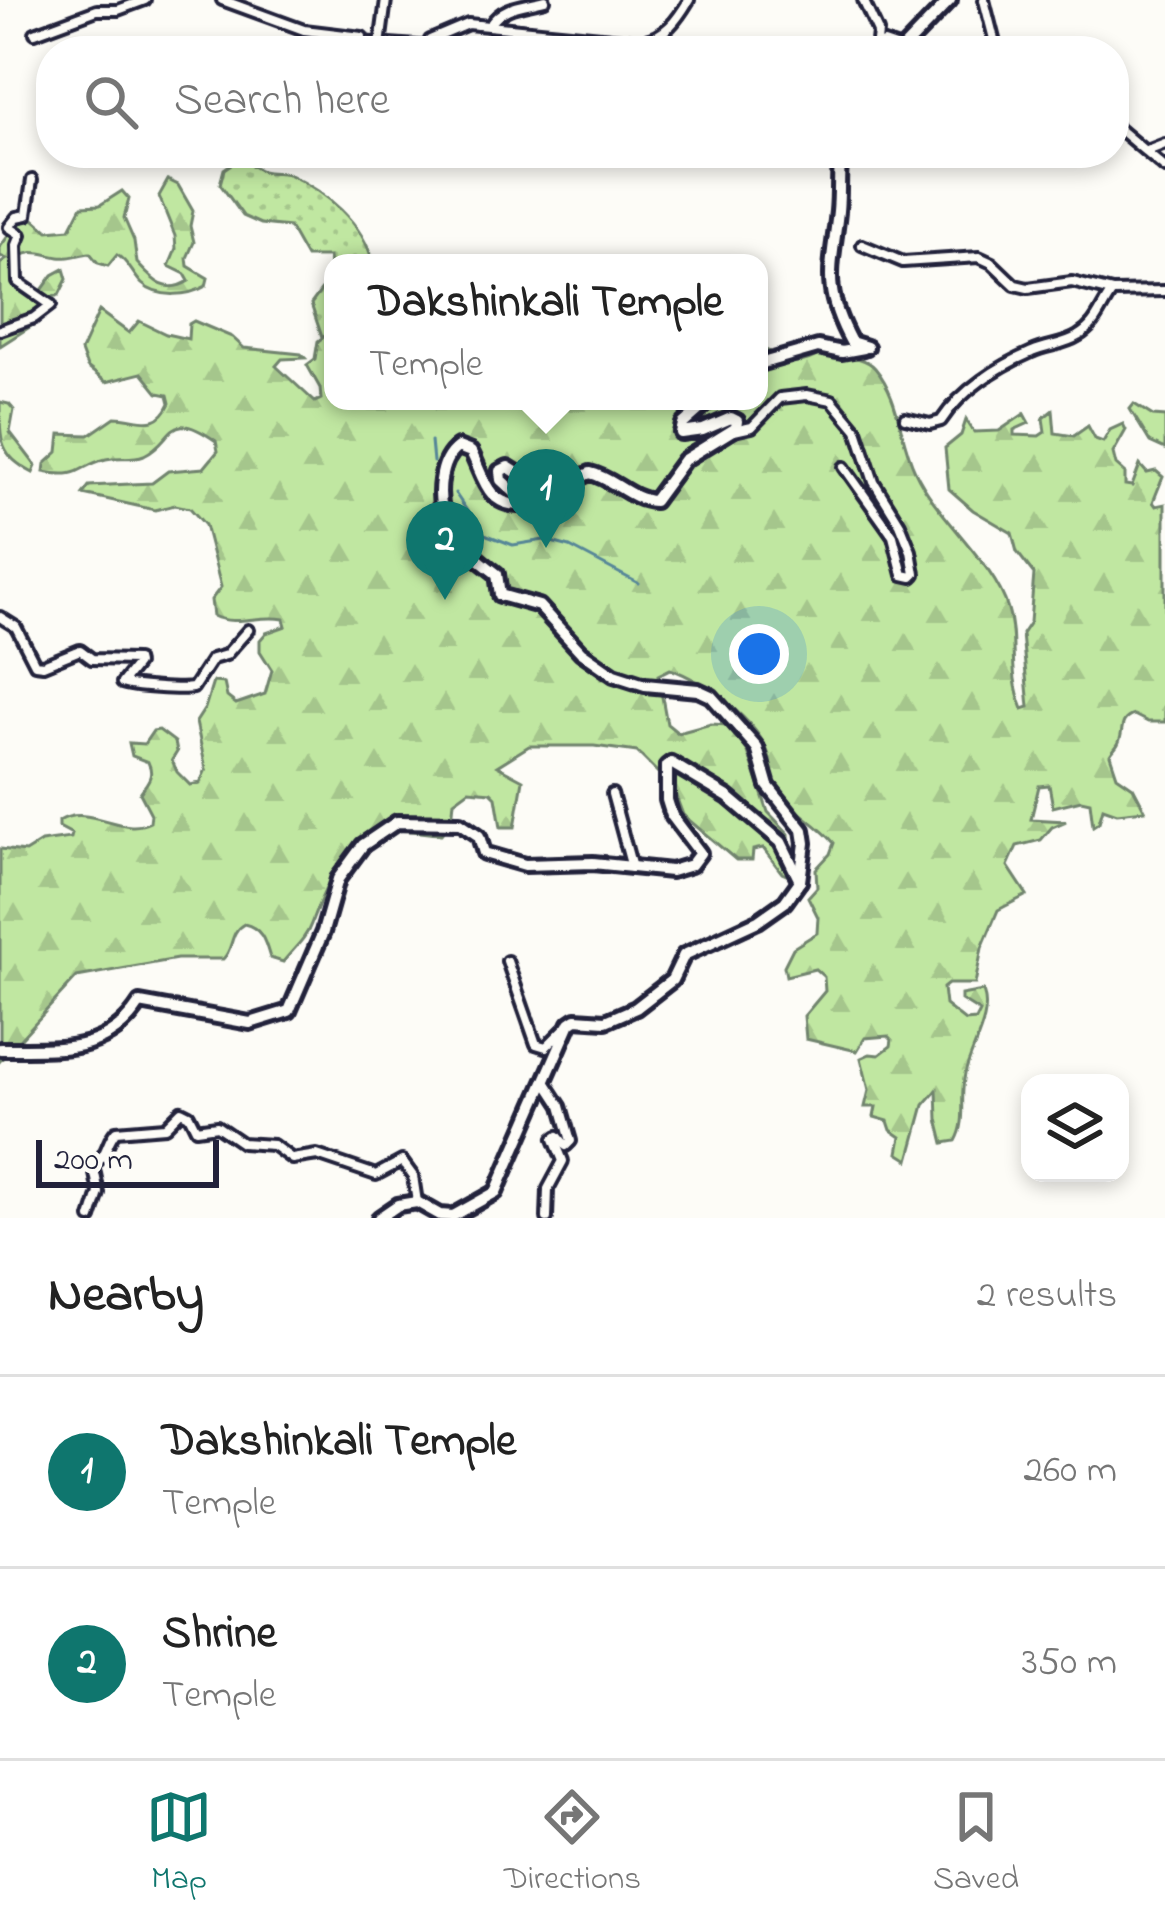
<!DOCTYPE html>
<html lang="en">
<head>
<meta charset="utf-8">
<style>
  :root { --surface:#fff; --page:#f2f2f2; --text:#222; --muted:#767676; --line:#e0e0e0; --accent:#0f766e }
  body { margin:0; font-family:"Indie Flower",sans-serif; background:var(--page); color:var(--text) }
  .controls { position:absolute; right:36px; bottom:36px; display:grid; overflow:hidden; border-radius:24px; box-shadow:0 6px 18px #0003 }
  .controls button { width:108px; height:108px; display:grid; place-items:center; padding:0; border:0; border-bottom:3px solid var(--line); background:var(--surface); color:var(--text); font:60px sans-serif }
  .scale { position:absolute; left:36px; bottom:30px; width:183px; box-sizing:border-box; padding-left:12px; border:6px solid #22223b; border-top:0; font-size:33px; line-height:42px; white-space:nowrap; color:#22223b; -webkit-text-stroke:9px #fdfcf7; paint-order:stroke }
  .you { position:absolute; left:759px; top:654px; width:42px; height:42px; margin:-30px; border:9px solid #fff; border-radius:50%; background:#1a73e8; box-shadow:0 0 0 18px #1a73e833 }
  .badge { display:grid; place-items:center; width:78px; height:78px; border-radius:50%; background:var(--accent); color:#fff; font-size:39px; font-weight:700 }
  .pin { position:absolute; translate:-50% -99px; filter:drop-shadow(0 3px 6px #0008) }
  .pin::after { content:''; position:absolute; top:63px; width:42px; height:36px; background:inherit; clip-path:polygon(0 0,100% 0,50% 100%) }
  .popup { position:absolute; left:324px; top:254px; width:444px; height:156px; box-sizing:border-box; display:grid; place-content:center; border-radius:24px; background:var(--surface); filter:drop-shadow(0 3px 9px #0005); font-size:39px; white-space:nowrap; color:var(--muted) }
  .popup b { font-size:45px; color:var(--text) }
  .popup::after { content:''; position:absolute; left:50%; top:100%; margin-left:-24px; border:24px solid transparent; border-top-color:var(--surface) }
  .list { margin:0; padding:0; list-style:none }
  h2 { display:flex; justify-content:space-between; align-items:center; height:156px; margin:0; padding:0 48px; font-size:51px }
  h2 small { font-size:39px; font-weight:400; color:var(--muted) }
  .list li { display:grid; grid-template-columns:78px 1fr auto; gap:36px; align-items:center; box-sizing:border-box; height:192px; padding:0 48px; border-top:3px solid var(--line) }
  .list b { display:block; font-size:45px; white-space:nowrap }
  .list p { margin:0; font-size:39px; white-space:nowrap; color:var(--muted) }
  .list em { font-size:39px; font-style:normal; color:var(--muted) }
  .icon { flex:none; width:66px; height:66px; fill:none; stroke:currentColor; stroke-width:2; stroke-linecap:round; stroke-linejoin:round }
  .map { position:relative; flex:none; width:1165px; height:1218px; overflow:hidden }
  .search { position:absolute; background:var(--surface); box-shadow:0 6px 18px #0003; left:36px; right:36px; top:36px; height:132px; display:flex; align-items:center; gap:30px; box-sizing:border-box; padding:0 42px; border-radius:48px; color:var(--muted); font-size:45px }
  .sheet { height:540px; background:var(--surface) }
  nav { display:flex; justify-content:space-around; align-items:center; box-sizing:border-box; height:168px; border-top:3px solid var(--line); background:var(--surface); font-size:33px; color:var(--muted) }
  nav a { display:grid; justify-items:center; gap:6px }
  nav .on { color:var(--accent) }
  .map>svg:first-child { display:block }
  .grass { fill:url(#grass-dots); stroke:#71846e; stroke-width:3 }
  .forest { fill:url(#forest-firs); stroke:#71846e; stroke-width:3 }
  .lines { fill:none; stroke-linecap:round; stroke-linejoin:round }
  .stream { stroke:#578798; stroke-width:3 }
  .street-casing { stroke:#22223b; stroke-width:16 }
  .secondary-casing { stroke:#22223b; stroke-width:20 }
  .street { stroke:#fdfcf7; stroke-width:8 }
  .secondary { stroke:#fdfcf7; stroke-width:10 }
</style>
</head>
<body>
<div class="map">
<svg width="1165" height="1218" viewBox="0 0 1165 1218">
  <defs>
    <pattern id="grass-dots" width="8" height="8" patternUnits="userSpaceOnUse" patternTransform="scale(3)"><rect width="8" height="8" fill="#c0e7a1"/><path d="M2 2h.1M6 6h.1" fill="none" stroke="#a5c68c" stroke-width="1.8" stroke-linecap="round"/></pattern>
    <pattern id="forest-firs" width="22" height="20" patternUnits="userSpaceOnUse" patternTransform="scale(3)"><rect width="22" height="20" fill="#c0e7a1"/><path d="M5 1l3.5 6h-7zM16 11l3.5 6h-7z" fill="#a5c68c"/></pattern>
  </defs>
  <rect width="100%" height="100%" fill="#fdfcf7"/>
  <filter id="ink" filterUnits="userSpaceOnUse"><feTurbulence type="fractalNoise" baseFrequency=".00833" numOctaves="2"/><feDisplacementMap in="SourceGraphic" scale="24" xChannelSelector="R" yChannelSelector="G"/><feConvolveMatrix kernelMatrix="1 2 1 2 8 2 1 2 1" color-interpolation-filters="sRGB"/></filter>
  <g filter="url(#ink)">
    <!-- grass -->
    <path class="grass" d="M 237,160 C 249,161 252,167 262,171 C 271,174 282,171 290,175 C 326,192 363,222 373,263 L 333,263 L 333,339 L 322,337 L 311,304 L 331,277 L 329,257 L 306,257 L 289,227 L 261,224 L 243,216 L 220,184 L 224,169 Z"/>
    <!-- forest -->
    <g class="forest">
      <path d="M 168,180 L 178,185 L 193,211 L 190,226 L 194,242 L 187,258 L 188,266 L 208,278 L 206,286 C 189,296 158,299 142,284 C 132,274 129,262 117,255 L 108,266 L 98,263 L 90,253 C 80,254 69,259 59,257 C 41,254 29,246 13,263 L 22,288 L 40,293 L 53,275 L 64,269 L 67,279 L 59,295 L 44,300 L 36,323 L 0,346 L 0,264 L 7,259 L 0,256 L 0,247 L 20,220 L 34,219 L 48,231 L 70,229 L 82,206 L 100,205 L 122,191 L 129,199 L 124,218 L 134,241 L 137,263 C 152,279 165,296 189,281 L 185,274 L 169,266 L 176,249 L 175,236 L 159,196 Z"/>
      <path d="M 99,311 L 129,333 L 139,321 L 166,334 L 188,339 L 189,324 L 194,321 L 232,337 L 244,348 L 301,354 L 305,358 L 282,359 L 276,366 L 315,402 L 321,399 L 320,388 L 307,365 L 315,359 L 318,341 L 325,336 L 333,339 L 333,401 L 609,401 L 615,406 L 618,401 L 759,401 L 759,347 C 787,359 795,371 823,352 C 839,356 864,355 875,368 C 900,398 899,437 915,471 C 936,517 994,562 1008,609 C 1018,641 1007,670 1023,709 L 1029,707 L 1022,634 L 1030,622 L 1034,574 L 1017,552 L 1012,533 L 973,510 L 949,489 L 945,448 L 961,435 L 966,420 L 974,432 L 999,431 L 1024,414 L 1029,423 L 1014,430 L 1014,435 L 1039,436 L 1045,432 L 1043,418 L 1053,410 L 1055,433 L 1074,436 L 1088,426 L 1095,439 L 1103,442 L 1110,430 L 1123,424 L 1126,430 L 1113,453 L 1116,465 L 1125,473 L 1125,485 L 1132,486 L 1140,465 L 1147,473 L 1156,471 L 1163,477 L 1153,502 L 1156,506 L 1165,504 L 1165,722 L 1148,722 L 1134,715 C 1117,720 1125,732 1118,744 C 1116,748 1112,751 1110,755 L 1117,776 L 1133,787 L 1145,810 L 1117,813 L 1103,808 L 1099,822 L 1093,826 L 1090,802 L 1081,800 L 1053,807 L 1049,785 L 1039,786 L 1031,819 L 1066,821 L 1052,827 L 1041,840 L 1017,846 L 1008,866 L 1027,895 L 998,910 L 982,948 L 975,984 L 948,984 L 943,988 L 945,1005 L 965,1021 L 976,1020 L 980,1012 L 961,1000 L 961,995 L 983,991 C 993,1017 971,1047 965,1074 C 959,1097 968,1120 956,1141 L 944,1143 L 938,1119 L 937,1090 L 924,1105 L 909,1160 L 898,1153 L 901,1137 L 891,1130 L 888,1121 L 874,1117 L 876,1107 L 865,1107 L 869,1090 L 861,1058 L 870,1054 L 879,1055 L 891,1046 L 892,1040 L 888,1036 L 865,1038 L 857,1051 L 806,1039 L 804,1016 L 825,991 L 824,977 L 815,969 L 786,976 L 784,966 L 793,948 L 817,933 L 818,917 L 808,897 L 817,887 L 816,869 L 830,854 L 834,843 C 817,822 788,809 773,783 C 769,774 772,764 769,755 C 758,721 701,679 670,669 L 658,675 L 667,724 L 678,733 L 711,724 L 729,725 L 748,752 L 768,812 L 789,834 L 791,877 L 782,873 L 763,848 L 753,850 L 752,860 L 736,860 L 683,815 L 673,788 L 637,752 L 594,746 L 529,746 L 497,766 L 523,780 L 515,827 L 501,827 L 496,797 L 491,792 L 469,790 L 454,801 L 452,821 L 441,834 C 422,834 406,828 385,831 C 343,839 324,890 311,924 C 306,939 292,950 283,962 L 270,958 C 265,941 262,928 244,924 C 229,932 234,949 223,959 L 177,959 L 77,977 L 0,1061 L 0,849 L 25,852 L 41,842 L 71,838 L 72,834 L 59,827 L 59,821 C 89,803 122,837 150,822 L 151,814 L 140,793 C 147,782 155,776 148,762 L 132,756 L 129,743 L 144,744 L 153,731 L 159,730 L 175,742 L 177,752 L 172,760 L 177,772 L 190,785 L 200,783 L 206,769 L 196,722 L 205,708 L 213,682 L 224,683 L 227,697 L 236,704 L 265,694 L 272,670 L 260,651 L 260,640 L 266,633 L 286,626 L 284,619 C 259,614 236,627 213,616 L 211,600 L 221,587 L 205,525 L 190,508 L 175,505 L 155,510 L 83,494 L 89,486 L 152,483 L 168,471 L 204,468 L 218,451 L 216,441 C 166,406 176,440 144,455 C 132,460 119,456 106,459 C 77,466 83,479 44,472 L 45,464 L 58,452 L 60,434 L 89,435 L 115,417 C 139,417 157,432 170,403 L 168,395 L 158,393 L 142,373 L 106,382 L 87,367 L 81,351 Z"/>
      <path d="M 0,402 L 9,404 L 14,410 L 10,432 L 36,466 L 33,473 C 0,455 0,443 0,402 Z"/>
      <path d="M 1134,404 L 1153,416 L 1165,417 L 1165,449 L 1150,442 L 1130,409 Z"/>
    </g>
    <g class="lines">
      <!-- stream -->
      <g class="stream">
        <path d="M 431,441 L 433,462"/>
        <path d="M 455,493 L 482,533 L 513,545 L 544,540 L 570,547 L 638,583"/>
      </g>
      <!-- street casing -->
      <g class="street-casing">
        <g id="street">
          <path d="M 222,0 L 304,30 L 362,37 L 360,42 L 432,47 L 430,40 L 468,24 L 642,41 C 666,36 677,20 689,0"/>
          <path d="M 863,0 L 878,32 L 876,51"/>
          <path d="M 984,0 L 997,51"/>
          <path d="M 490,25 C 503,5 523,6 545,0"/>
          <path d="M 35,33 L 97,10 L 118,10 L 145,0"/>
          <path d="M 380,45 L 386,0"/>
          <path d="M 878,45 L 884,43 L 907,51"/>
          <path d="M 1114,125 L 1165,168"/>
          <path d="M 1147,151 L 1165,144"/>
          <path d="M 544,153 L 570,159"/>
          <path d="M 862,245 L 903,262 L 979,257 L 992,263 L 1015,285 L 1028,288 L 1072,282 L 1112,292"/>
          <path d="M 0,330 L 34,318 L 51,305 L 18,282 L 17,245 L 21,235 L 9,227 L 17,217 L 27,215 L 32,180"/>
          <path d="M 905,418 L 930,424 L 941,421 C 961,390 999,366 1032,352 C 1047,345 1064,345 1078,336 C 1097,325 1100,308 1112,292 L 1165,291"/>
          <path d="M 734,431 L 752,427 L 780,398 L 807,395 L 832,400 L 857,430 L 874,482 L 900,524 L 911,551 L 915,574 L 912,577 L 903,575 L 893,536 L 844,467"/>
          <path d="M 0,617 L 16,627 L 35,664 L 43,665 L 80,650 L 92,659 L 136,660 L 137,664 L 122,683 C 132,687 181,690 193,688 L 212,659 L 226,655 L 248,630"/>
          <path d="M 612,794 L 632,868"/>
          <path d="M 507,961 L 536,1044 L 546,1047 L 564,1029"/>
          <path d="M 546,1083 L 561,1106 L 571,1141 L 566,1146 L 558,1136 L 554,1139 L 563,1161 L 548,1189 L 547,1218"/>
          <path d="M 91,1218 L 99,1193 L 93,1164 C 109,1155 105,1143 116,1131 L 165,1127 L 181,1111 L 189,1115 L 196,1129 L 217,1126 L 242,1143 L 273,1145 L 292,1159 L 317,1155 L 376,1175 L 402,1161 L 413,1176 L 417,1202"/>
        </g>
      </g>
      <!-- secondary casing -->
      <g class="secondary-casing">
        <g id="secondary">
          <path d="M 901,51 L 950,0"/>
          <path d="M 841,153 C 838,172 840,191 838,211 C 832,269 821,286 851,342 L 867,347"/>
          <path d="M 759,364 L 818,347 L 842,352 L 864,348"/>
          <path d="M 0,1049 C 57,1048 106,1056 140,1003 L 250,1023 L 289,1011 L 323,932 L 338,879 L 363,845 L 397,822 L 460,823 L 479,836 L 484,853 L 525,865 L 593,863 L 671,871 L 691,865 L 700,853 L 672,816 L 667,800 L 667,766 L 671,763 L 728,797 L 781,842 L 800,881"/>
          <path d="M 379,1218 L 398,1205 L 417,1202 L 440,1215 L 453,1216 L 496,1192 L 570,1023 L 576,1019 L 606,1021 L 636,1008 L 672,980 L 684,955 L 758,921 L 785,902 L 800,881 L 805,843 L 803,830 L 768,786 L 757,748 L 711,696 L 698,690 L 645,685 L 614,675 L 581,652 L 539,606 L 500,595 L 497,574 C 465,550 434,525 441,480 C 443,466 447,455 458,447 L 471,452 C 484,477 486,504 519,505 L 523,500 L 501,480 L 500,471 L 508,467 L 548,492 L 590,473 C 613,478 630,500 654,501 L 684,460 L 736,428 L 737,421 L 731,418 L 703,430 L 681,433 L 683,424 L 709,401"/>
        </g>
      </g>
      <!-- street -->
      <use href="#street" class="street"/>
      <!-- secondary -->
      <use href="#secondary" class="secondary"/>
    </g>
  </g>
</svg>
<div class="controls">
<button><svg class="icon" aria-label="layers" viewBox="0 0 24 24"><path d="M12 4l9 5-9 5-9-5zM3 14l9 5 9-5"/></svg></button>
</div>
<div class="scale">200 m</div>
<div class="you"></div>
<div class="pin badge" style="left:546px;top:548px">1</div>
<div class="popup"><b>Dakshinkali Temple</b>Temple</div>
<div class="pin badge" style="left:445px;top:600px">2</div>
<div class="search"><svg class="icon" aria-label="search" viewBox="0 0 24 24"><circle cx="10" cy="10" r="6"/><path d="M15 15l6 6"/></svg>Search here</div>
</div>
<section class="sheet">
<h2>Nearby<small>2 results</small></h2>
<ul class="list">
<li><span class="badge">1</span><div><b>Dakshinkali Temple</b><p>Temple</p></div><em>260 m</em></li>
<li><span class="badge">2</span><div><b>Shrine</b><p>Temple</p></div><em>350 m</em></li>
</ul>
</section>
<nav>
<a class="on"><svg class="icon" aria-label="map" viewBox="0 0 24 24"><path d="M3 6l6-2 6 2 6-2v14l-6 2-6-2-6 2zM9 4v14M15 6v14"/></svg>Map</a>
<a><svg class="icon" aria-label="directions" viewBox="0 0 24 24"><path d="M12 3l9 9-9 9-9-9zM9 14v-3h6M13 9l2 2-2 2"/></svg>Directions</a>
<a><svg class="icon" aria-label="saved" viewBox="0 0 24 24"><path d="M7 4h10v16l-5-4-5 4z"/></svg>Saved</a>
</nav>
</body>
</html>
